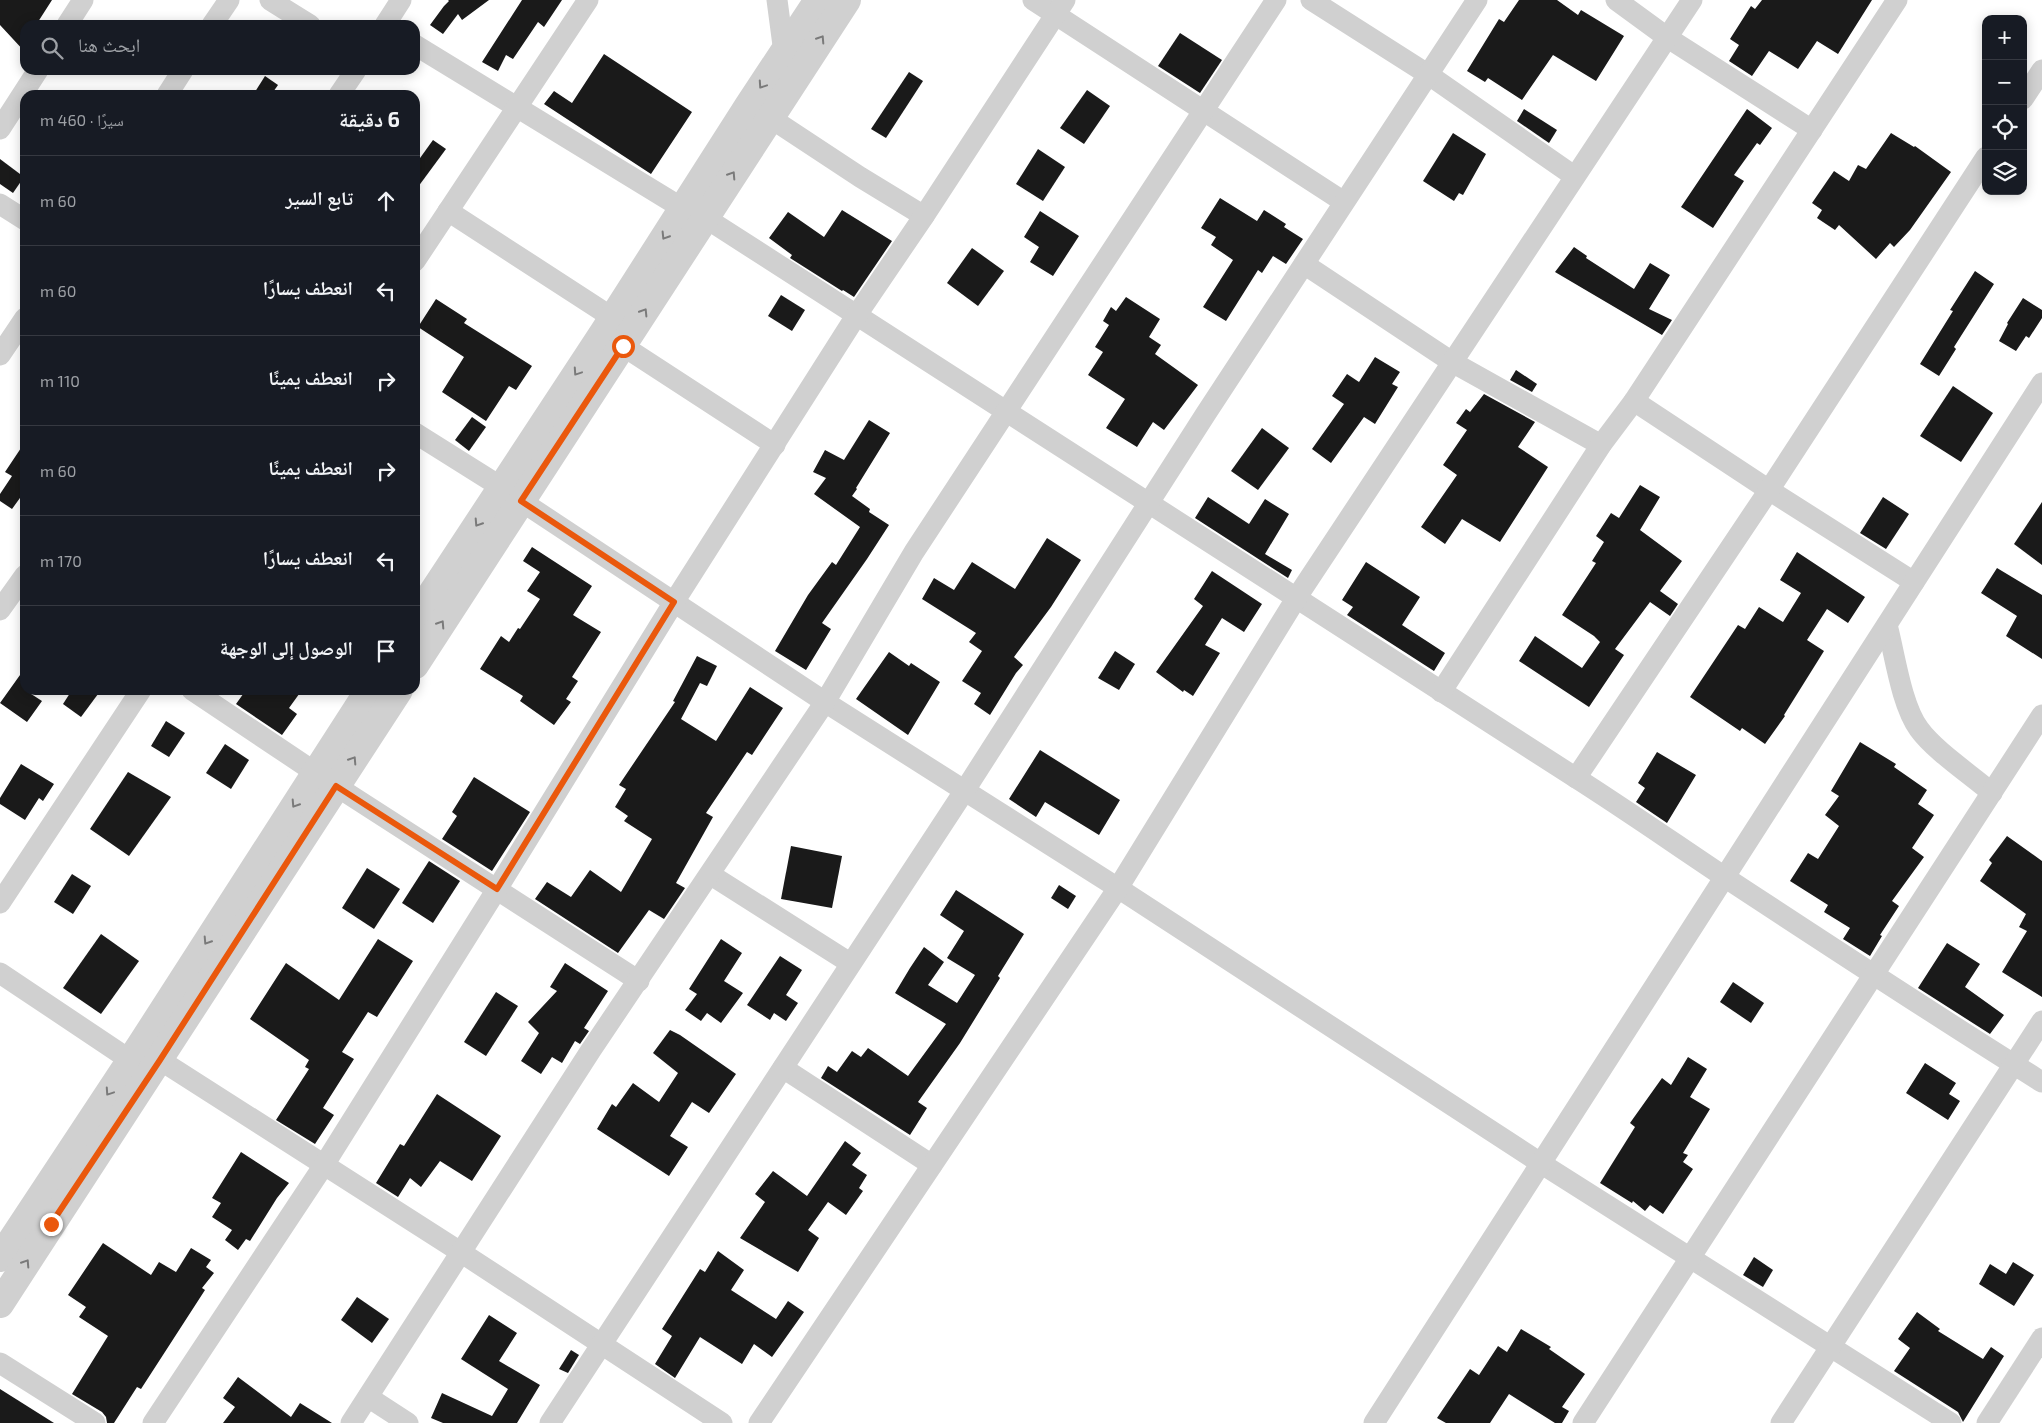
<!DOCTYPE html>
<html lang="ar">
<head>
<meta charset="utf-8">
<style>
	:root { --surface:#171b24; --page:#242831; --text:#f1f3f6; --muted:#9ea1a6; --line:#363941 }
	body { margin:0; font-family:"Exo 2","Noto Naskh Arabic",sans-serif; background:var(--page); color:var(--text); direction:rtl }
	.controls { position:absolute; right:15px; top:15px; display:grid; overflow:hidden; border-radius:10px; box-shadow:0 2px 12px #0003 }
	.controls button { width:45px; height:45px; display:grid; place-items:center; padding:0; border:0; border-bottom:1px solid var(--line); background:var(--surface); color:var(--text); font:25px sans-serif }
	.stop { position:absolute; width:15px; height:15px; margin:-11px; border:4px solid #ea580c; border-radius:50%; background:#fff }
	.stop.end { background:#ea580c; border-color:#fff; box-shadow:0 1px 5px #0008 }
	.list { margin:0; padding:0; list-style:none }
	h2 { display:flex; justify-content:space-between; align-items:center; height:65px; margin:0; padding:0 20px; font-size:21px }
	h2 small { font-size:16px; font-weight:400; color:var(--muted) }
	.list li { display:grid; grid-template-columns:32px 1fr auto; gap:15px; align-items:center; box-sizing:border-box; height:90px; padding:0 20px; border-top:1px solid var(--line) }
	.list b { display:block; font-size:19px; white-space:nowrap }
	.list em { font-size:16px; font-style:normal; color:var(--muted) }
	.icon { flex:none; width:28px; height:28px; fill:none; stroke:currentColor; stroke-width:2; stroke-linecap:round; stroke-linejoin:round }
	.map { position:relative; flex:none; width:2042px; height:1423px; overflow:hidden; direction:ltr }
	.search { position:absolute; background:var(--surface); box-shadow:0 2px 12px #0003; left:20px; top:20px; width:400px; height:55px; display:flex; align-items:center; gap:12px; box-sizing:border-box; padding:0 18px; border-radius:15px; color:var(--muted); font-size:19px }
	.panel { position:absolute; background:var(--surface); box-shadow:0 2px 12px #0003; left:20px; top:90px; width:400px; height:605px; border-radius:15px; direction:rtl }
	.map>svg:first-child { display:block }
	.building { fill:#1a1a1a }
	.lines { fill:none; stroke-linecap:round; stroke-linejoin:round }
	.minor { stroke:#d0d0d0; stroke-width:21 }
	.tertiary { stroke:#d0d0d0; stroke-width:28 }
	.oneway { stroke:#7a7a7a }
	.route { stroke:#ea580c; stroke-width:6 }
</style>
</head>
<body>
<div class="map">
<svg width="2042" height="1423" viewBox="0 0 2042 1423">
	<rect width="100%" height="100%" fill="#fff"/>
	<g class="building">
		<polygon points="0,0 52,0 36,25 25,25 25,52 0,25"/>
		<polygon points="448,0 489,0 462,20 458,14 443,34 430,25 444,6 449,1"/>
		<polygon points="522,0 562,0 544,27 538,22 513,59 506,55 498,71 482,62"/>
		<polygon points="1519,0 1557,0 1578,15 1581,10 1624,36 1596,81 1553,55 1522,100 1488,78 1485,82 1467,71 1499,19 1504,22"/>
		<polygon points="1762,0 1872,0 1838,54 1817,41 1798,69 1769,51 1752,76 1729,61 1739,45 1730,39 1751,6 1755,9"/>
		<polygon points="1180,33 1222,60 1200,93 1158,66"/>
		<polygon points="604,54 692,112 651,174 544,104 554,91 572,103"/>
		<polygon points="909,72 923,81 886,138 871,129"/>
		<polygon points="265,76 278,85 271,95 253,95"/>
		<polygon points="1087,90 1110,106 1084,144 1060,128"/>
		<polygon points="1524,109 1557,130 1549,143 1517,121"/>
		<polygon points="1747,109 1772,128 1760,145 1757,143 1734,175 1744,181 1713,228 1681,207"/>
		<polygon points="1453,133 1486,154 1463,195 1459,193 1454,201 1423,181"/>
		<polygon points="1891,133 1914,147 1915,146 1951,172 1910,230 1894,247 1890,243 1876,259 1839,225 1835,230 1817,218 1822,210 1812,203 1834,171 1849,181 1858,165 1866,169"/>
		<polygon points="433,140 446,149 415,191 415,165"/>
		<polygon points="1038,149 1065,167 1043,201 1016,184"/>
		<polygon points="0,159 24,177 13,193 0,184"/>
		<polygon points="1220,198 1257,221 1264,210 1286,224 1284,227 1303,239 1286,264 1273,256 1262,273 1258,270 1226,321 1203,307 1233,260 1211,245 1216,237 1201,228"/>
		<polygon points="842,210 892,241 854,297 843,290 842,291 790,258 792,255 769,238 788,212 824,237"/>
		<polygon points="1040,211 1079,236 1053,276 1030,262 1039,247 1024,237"/>
		<polygon points="1574,247 1587,256 1586,258 1634,289 1650,263 1670,275 1649,309 1672,320 1662,335 1555,272"/>
		<polygon points="972,248 1004,271 978,306 947,283"/>
		<polygon points="1975,271 1994,284 1954,347 1956,349 1939,376 1920,364 1953,311 1950,310"/>
		<polygon points="781,295 805,310 792,331 768,316"/>
		<polygon points="1126,297 1160,319 1149,337 1161,345 1155,354 1198,385 1164,430 1153,422 1137,447 1106,428 1125,399 1088,375 1103,352 1095,347 1109,325 1103,321 1111,307 1116,311"/>
		<polygon points="2023,298 2042,310 2042,318 2029,338 2026,336 2016,351 1999,341 2008,324 2007,323"/>
		<polygon points="436,299 467,319 464,323 532,366 516,390 509,386 486,421 442,392 464,357 418,327"/>
		<polygon points="1375,357 1400,372 1392,384 1398,387 1375,424 1364,417 1331,463 1312,449 1344,404 1332,396 1347,374 1359,382"/>
		<polygon points="1516,370 1537,384 1532,392 1510,380"/>
		<polygon points="1953,386 1993,413 1961,462 1920,436"/>
		<polygon points="1484,394 1535,422 1518,447 1548,467 1500,542 1462,519 1445,544 1421,527 1457,475 1443,465 1467,430 1456,423 1466,409 1470,412"/>
		<polygon points="472,417 486,427 469,451 455,440"/>
		<polygon points="869,420 890,433 856,488 857,489 852,496 870,509 869,512 889,525 867,559 822,623 831,629 806,670 775,651 808,595 832,562 836,565 860,527 814,494 826,478 813,472 825,450 844,460"/>
		<polygon points="1262,428 1289,448 1258,490 1231,471"/>
		<polygon points="25,442 25,491 12,509 0,501 0,494 12,476 5,472"/>
		<polygon points="1640,485 1660,497 1640,530 1682,561 1660,591 1678,604 1670,616 1650,602 1615,649 1624,655 1589,707 1519,661 1535,636 1582,668 1600,642 1594,636 1562,615 1596,563 1592,561 1604,542 1596,536 1611,513 1619,518"/>
		<polygon points="1208,497 1249,524 1265,499 1289,514 1265,554 1292,570 1288,578 1195,518"/>
		<polygon points="1883,497 1909,514 1886,549 1860,533"/>
		<polygon points="2042,502 2042,565 2014,544"/>
		<polygon points="1047,538 1081,560 1051,607 1014,657 1023,665 1016,673 990,715 974,704 981,693 962,681 982,651 969,642 976,633 922,599 934,578 954,590 972,562 1015,589"/>
		<polygon points="532,547 592,586 573,615 601,632 572,677 578,681 566,699 571,702 554,725 520,701 523,696 480,669 501,636 509,642 518,628 520,629 540,599 527,591 540,572 523,561"/>
		<polygon points="1797,552 1865,597 1848,623 1827,609 1807,640 1824,651 1784,715 1785,716 1765,744 1742,728 1740,731 1690,697 1738,625 1745,629 1759,607 1783,622 1801,593 1780,580"/>
		<polygon points="1366,562 1420,597 1402,625 1445,653 1434,671 1347,615 1353,607 1342,600"/>
		<polygon points="1997,568 2042,595 2042,659 2006,636 2017,616 1981,593"/>
		<polygon points="1212,571 1262,604 1244,632 1222,618 1205,645 1220,653 1193,696 1184,690 1183,692 1156,672 1203,606 1194,599"/>
		<polygon points="1115,651 1135,664 1119,690 1098,678"/>
		<polygon points="889,652 909,666 911,663 940,682 908,735 856,699"/>
		<polygon points="697,656 717,666 707,686 700,683 681,719 716,741 750,687 783,708 752,755 747,752 706,813 713,817 676,883 685,888 664,919 649,910 618,953 535,899 547,882 571,897 590,870 621,892 652,839 624,821 628,816 615,807 626,789 619,785 675,702 673,701"/>
		<polygon points="25,668 25,690 42,701 27,722 0,703"/>
		<polygon points="72,690 101,690 81,717 63,704"/>
		<polygon points="246,690 302,690 289,708 297,714 282,735 236,704"/>
		<polygon points="166,721 185,733 169,757 151,746"/>
		<polygon points="1860,742 1896,764 1894,767 1927,790 1918,804 1934,815 1912,848 1924,857 1892,901 1899,906 1880,935 1882,936 1870,956 1843,939 1850,928 1824,912 1828,905 1790,881 1808,853 1818,859 1839,826 1825,815 1839,796 1831,791"/>
		<polygon points="225,744 249,760 231,789 206,773"/>
		<polygon points="1040,750 1120,800 1099,835 1045,802 1036,817 1009,799"/>
		<polygon points="1657,752 1696,775 1667,823 1636,802 1645,788 1638,783"/>
		<polygon points="21,764 54,784 43,801 39,798 25,820 0,804 0,798"/>
		<polygon points="128,772 171,797 129,856 90,829"/>
		<polygon points="474,777 530,812 492,871 442,839 457,816 452,812"/>
		<polygon points="2007,836 2042,861 2042,997 2002,972 2027,931 2019,927 2026,914 1980,881 1992,863 1989,860"/>
		<polygon points="791,846 842,856 832,908 781,899"/>
		<polygon points="429,861 460,881 433,923 402,903"/>
		<polygon points="367,868 400,889 374,929 342,908"/>
		<polygon points="72,874 91,886 73,914 54,902"/>
		<polygon points="1059,885 1076,896 1068,909 1051,898"/>
		<polygon points="956,890 1024,934 998,976 1000,978 960,1043 918,1102 927,1108 910,1135 821,1078 828,1066 837,1072 852,1051 861,1057 868,1048 908,1076 946,1024 895,993 910,968 924,947 944,962 928,985 957,1003 975,975 947,958 964,931 940,915"/>
		<polygon points="101,934 139,961 101,1014 63,988"/>
		<polygon points="378,939 413,961 377,1017 368,1012 342,1052 354,1059 323,1108 334,1115 315,1144 276,1120 309,1069 305,1067 309,1060 250,1019 286,963 339,1000"/>
		<polygon points="721,939 742,953 724,981 743,993 721,1023 707,1013 701,1021 685,1010 697,994 689,989"/>
		<polygon points="1947,943 1980,964 1965,987 2004,1015 1990,1034 1918,988"/>
		<polygon points="780,956 802,970 786,995 798,1003 786,1021 774,1013 770,1020 747,1005"/>
		<polygon points="565,963 608,991 584,1028 589,1031 580,1044 575,1041 562,1063 552,1057 541,1074 521,1061 539,1033 528,1022 557,991 550,987"/>
		<polygon points="1733,982 1764,1003 1751,1023 1720,1002"/>
		<polygon points="496,992 518,1006 486,1056 464,1042"/>
		<polygon points="670,1030 680,1035 736,1074 709,1113 692,1102 670,1136 688,1147 669,1176 597,1129 612,1104 616,1107 633,1083 659,1102 678,1073 653,1053"/>
		<polygon points="1688,1057 1707,1069 1690,1097 1710,1109 1683,1153 1688,1155 1683,1162 1693,1169 1663,1214 1650,1205 1645,1211 1633,1201 1632,1203 1600,1183 1635,1127 1630,1123 1662,1078 1671,1085"/>
		<polygon points="1925,1063 1956,1083 1949,1094 1960,1101 1948,1120 1906,1093"/>
		<polygon points="437,1094 501,1136 472,1181 440,1161 421,1187 410,1178 398,1197 376,1183 400,1144 404,1146"/>
		<polygon points="845,1141 861,1153 852,1165 867,1175 859,1188 863,1191 846,1215 828,1202 808,1230 819,1238 798,1272 740,1238 765,1202 755,1194 773,1171 807,1196"/>
		<polygon points="241,1152 289,1183 277,1198 250,1241 246,1239 238,1250 225,1240 232,1230 212,1217 221,1203 212,1198"/>
		<polygon points="103,1243 151,1275 159,1262 176,1272 191,1248 211,1260 206,1267 214,1273 202,1288 205,1290 141,1389 137,1387 114,1423 107,1423 106,1417 102,1412 72,1394 108,1336 79,1317 86,1307 68,1295"/>
		<polygon points="718,1251 744,1270 731,1290 776,1319 788,1301 804,1312 772,1357 754,1344 742,1364 700,1337 675,1378 655,1364 672,1336 662,1329 700,1269 705,1272"/>
		<polygon points="1754,1257 1773,1270 1763,1287 1743,1275"/>
		<polygon points="2013,1262 2034,1275 2014,1306 1979,1284 1990,1264 2006,1274"/>
		<polygon points="357,1297 389,1319 372,1343 341,1320"/>
		<polygon points="1917,1312 1940,1329 1938,1331 1983,1359 1991,1347 2004,1356 1963,1422 1958,1412 1894,1371 1910,1348 1898,1339"/>
		<polygon points="489,1315 517,1333 499,1361 540,1385 517,1423 443,1423 431,1418 442,1393 492,1416 508,1389 461,1359"/>
		<polygon points="1521,1329 1551,1347 1549,1349 1585,1374 1562,1407 1569,1411 1562,1423 1555,1423 1509,1394 1490,1423 1446,1423 1437,1418 1470,1369 1479,1375 1498,1346 1507,1352"/>
		<polygon points="571,1350 579,1355 568,1373 559,1369"/>
		<polygon points="238,1377 291,1417 300,1403 332,1423 223,1423 235,1407 223,1398"/>
		<polygon points="0,1389 54,1423 0,1423"/>
	</g>
	<g class="lines">
		<g class="minor">
			<polyline points="270,0 310,25"/>
			<polyline points="777,0 784,53"/>
			<polyline points="1033,0 1344,202"/>
			<polyline points="1311,0 1429,75 1574,176"/>
			<polyline points="1616,0 1668,38 1812,130"/>
			<polyline points="67,25 83,0"/>
			<polyline points="212,25 229,0"/>
			<polyline points="385,25 401,0"/>
			<polyline points="415,45 682,208"/>
			<polyline points="167,95 183,70"/>
			<polyline points="339,95 356,70"/>
			<polyline points="2023,99 2042,70"/>
			<polyline points="769,117 860,177 924,216"/>
			<polyline points="0,129 38,70"/>
			<polyline points="0,204 25,220"/>
			<polyline points="448,211 613,318"/>
			<path d="M 704,217 C 993,405 1284,589 1573,776 C 1625,809 1675,844 1726,878 C 1831,947 1936,1016 2042,1082"/>
			<polyline points="415,261 588,0"/>
			<polyline points="1304,264 1452,362 1601,445"/>
			<polyline points="623,346 775,445"/>
			<polyline points="0,355 25,318"/>
			<polyline points="1634,401 1769,490 1914,582"/>
			<polyline points="415,433 501,487"/>
			<polyline points="521,501 825,702 1118,888 1542,1164 1951,1423"/>
			<polyline points="0,610 25,575"/>
			<path d="M 1887,625 C 1895,655 1901,704 1919,729 C 1935,751 1970,774 1992,793"/>
			<polyline points="192,690 316,773"/>
			<polyline points="1441,692 1601,445 1634,401 1897,0"/>
			<polyline points="1576,778 1769,490 1986,157"/>
			<polyline points="336,786 639,981"/>
			<polyline points="711,875 850,963"/>
			<polyline points="0,903 141,690"/>
			<polyline points="0,973 130,1060"/>
			<polyline points="160,1060 462,1253 722,1423"/>
			<polyline points="783,1068 932,1165"/>
			<polyline points="0,1363 95,1423"/>
			<polyline points="368,1397 408,1423"/>
			<polyline points="153,1423 324,1165 497,889 674,602 856,316 924,216 1065,0"/>
			<polyline points="351,1423 591,1050 825,702 914,552 1276,0"/>
			<polyline points="550,1423 965,790 1205,415 1477,0"/>
			<polyline points="759,1423 1118,888 1297,597 1692,0"/>
			<polyline points="1374,1423 2042,383"/>
			<polyline points="1583,1423 2042,715"/>
			<polyline points="1781,1423 2042,1021"/>
			<polyline points="1987,1423 2042,1338"/>
		</g>
		<g class="tertiary">
			<polyline points="415,619 603,333 748,106 818,0"/>
			<polyline points="415,665 847,0"/>
			<polyline points="0,1258 140,1046 369,690"/>
			<polyline points="0,1304 399,690"/>
		</g>
	</g>
	<defs><path id="oneway-chevron" d="M-2-3.5L2.5 0L-2 3.5" fill="none" stroke-width="1.6" stroke-linecap="round" stroke-linejoin="round" transform="scale(1.25)"/></defs>
	<g class="oneway">
		<use href="#oneway-chevron" transform="translate(821 39) rotate(-57)"/>
		<use href="#oneway-chevron" transform="translate(762 85) rotate(124)"/>
		<use href="#oneway-chevron" transform="translate(732 175) rotate(-57)"/>
		<use href="#oneway-chevron" transform="translate(665 236) rotate(122)"/>
		<use href="#oneway-chevron" transform="translate(644 312) rotate(-58)"/>
		<use href="#oneway-chevron" transform="translate(577 372) rotate(124)"/>
		<use href="#oneway-chevron" transform="translate(478 523) rotate(123)"/>
		<use href="#oneway-chevron" transform="translate(441 624) rotate(-57)"/>
		<use href="#oneway-chevron" transform="translate(353 760) rotate(-57)"/>
		<use href="#oneway-chevron" transform="translate(295 804) rotate(123)"/>
		<use href="#oneway-chevron" transform="translate(207 941) rotate(123)"/>
		<use href="#oneway-chevron" transform="translate(109 1092) rotate(124)"/>
		<use href="#oneway-chevron" transform="translate(26 1263) rotate(-57)"/>
	</g>
	<g class="lines">
		<polyline class="route" points="51,1224 160,1060 336,786 497,889 674,602 521,501 623,346"/>
	</g>
</svg>
<div class="controls">
<button>+</button>
<button>−</button>
<button><svg class="icon" aria-label="locate" viewBox="0 0 24 24"><circle cx="12" cy="12" r="6"/><path d="M12 2v4M12 18v4M2 12h4M18 12h4"/></svg></button>
<button><svg class="icon" aria-label="layers" viewBox="0 0 24 24"><path d="M12 4l9 5-9 5-9-5zM3 14l9 5 9-5"/></svg></button>
</div>
<div class="stop" style="left:623px;top:346px"></div>
<div class="stop end" style="left:51px;top:1224px"></div>
<div class="search"><svg class="icon" aria-label="search" viewBox="0 0 24 24"><circle cx="10" cy="10" r="6"/><path d="M15 15l6 6"/></svg>ابحث هنا</div>
<section class="panel">
<h2>6 دقيقة<small>سيرًا · 460 m</small></h2>
<ul class="list">
<li><svg class="icon" aria-label="ahead" viewBox="0 0 24 24"><path d="M12 20V5M6 11l6-6 6 6"/></svg><div><b>تابع السير</b></div><em>60 m</em></li>
<li><svg class="icon" aria-label="left" viewBox="0 0 24 24"><path d="M17 20v-9H6M10 6l-5 5 5 5"/></svg><div><b>انعطف يسارًا</b></div><em>60 m</em></li>
<li><svg class="icon" aria-label="right" viewBox="0 0 24 24"><path d="M7 20v-9h11M14 6l5 5-5 5"/></svg><div><b>انعطف يمينًا</b></div><em>110 m</em></li>
<li><svg class="icon" aria-label="right" viewBox="0 0 24 24"><path d="M7 20v-9h11M14 6l5 5-5 5"/></svg><div><b>انعطف يمينًا</b></div><em>60 m</em></li>
<li><svg class="icon" aria-label="left" viewBox="0 0 24 24"><path d="M17 20v-9H6M10 6l-5 5 5 5"/></svg><div><b>انعطف يسارًا</b></div><em>170 m</em></li>
<li><svg class="icon" aria-label="arrive" viewBox="0 0 24 24"><path d="M6 21V4h12l-3 4 3 4H6"/></svg><div><b>الوصول إلى الوجهة</b></div></li>
</ul>
</section>
</div>
</body>
</html>
